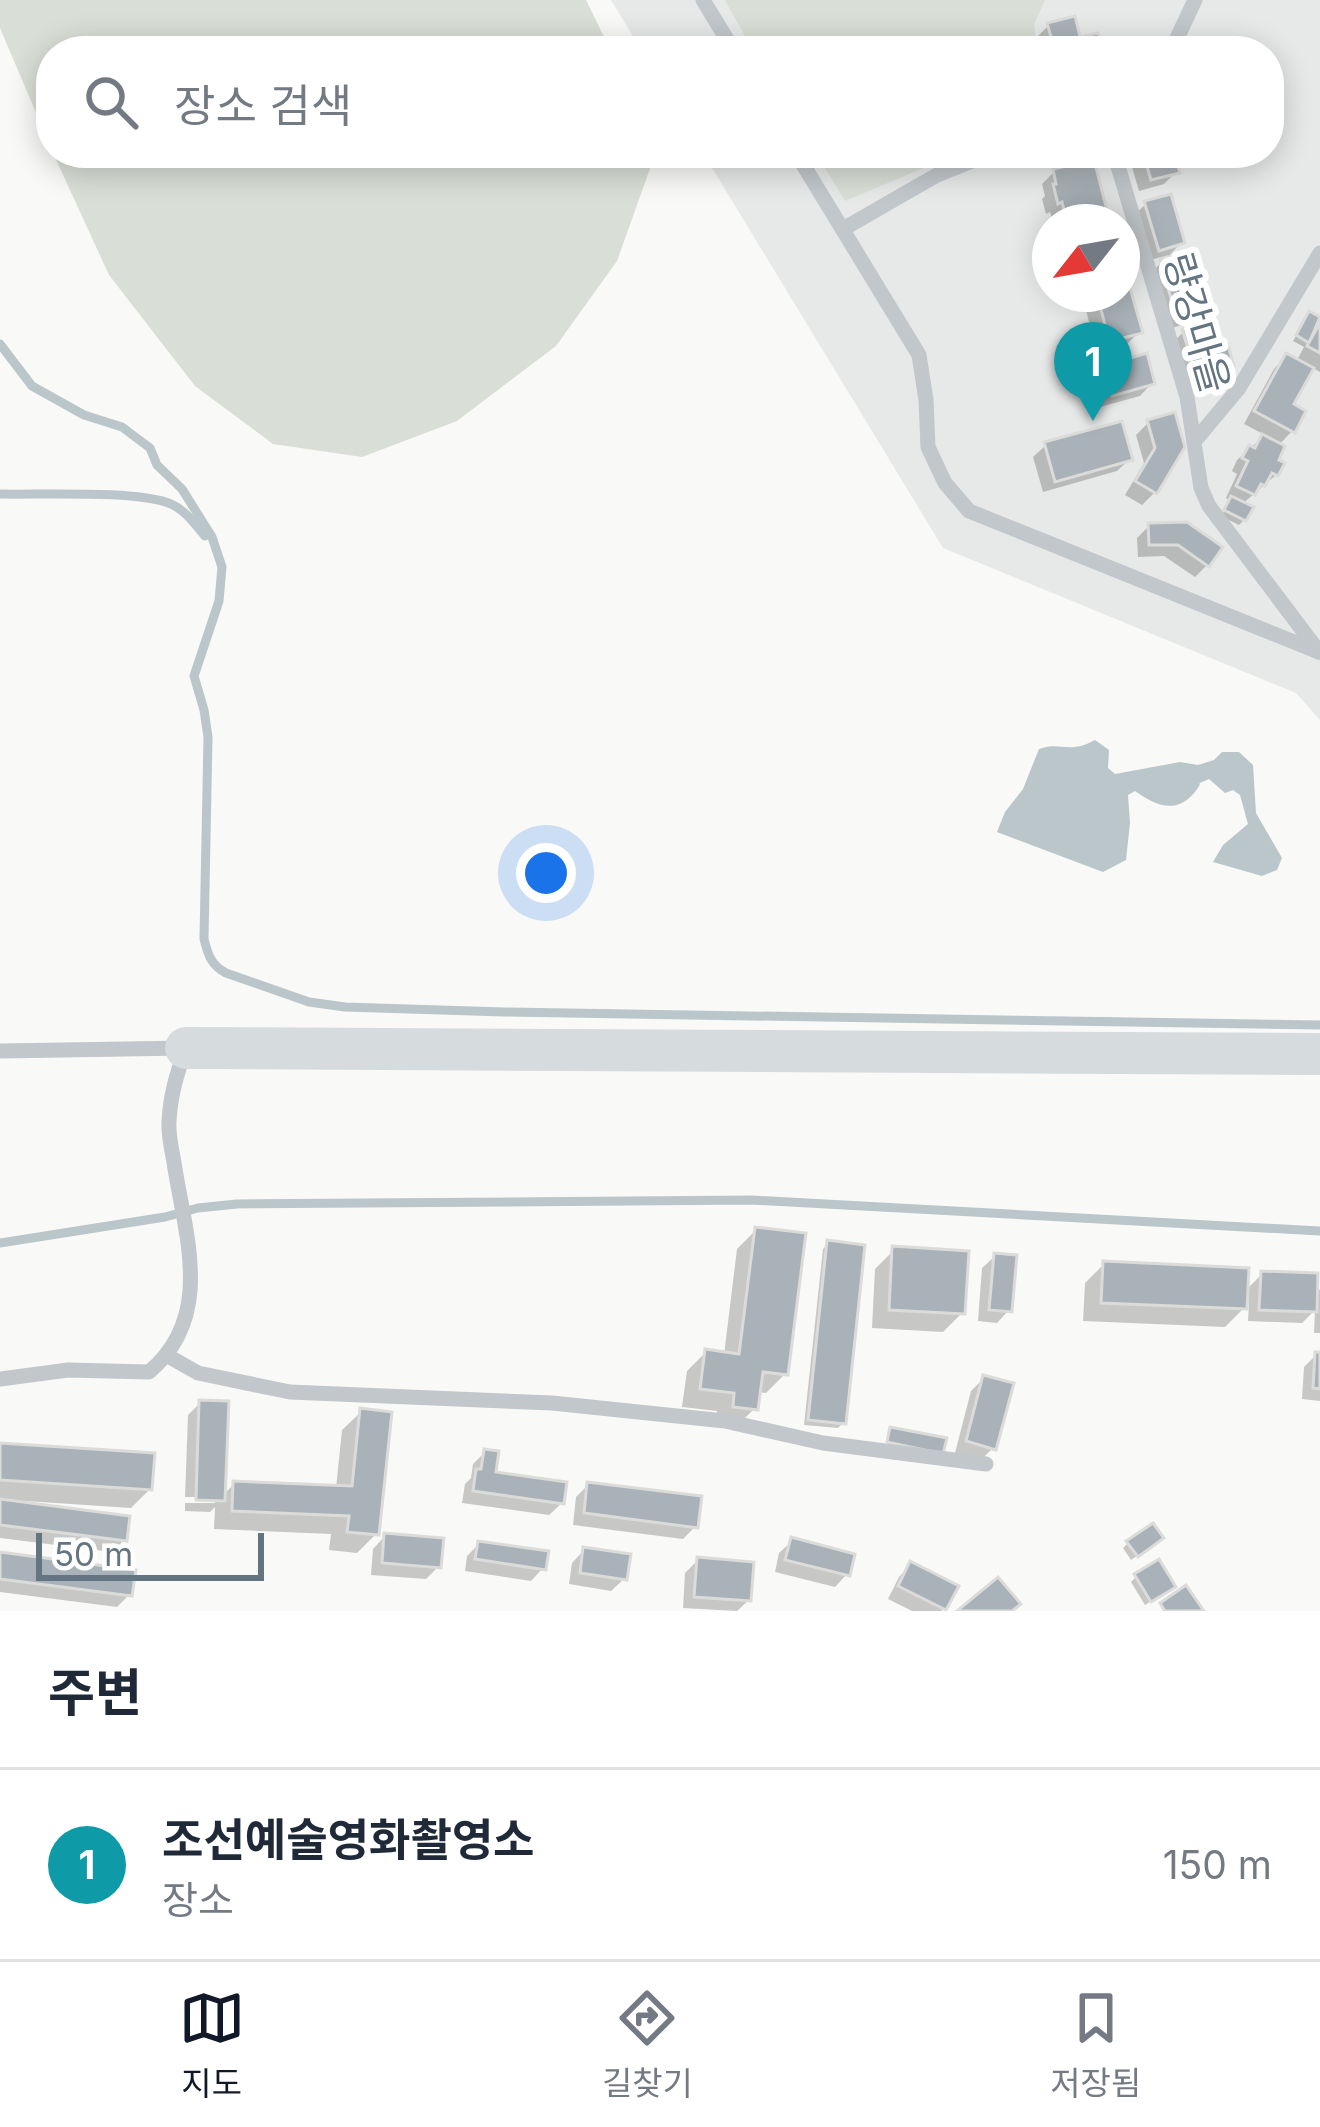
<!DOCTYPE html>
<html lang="ko">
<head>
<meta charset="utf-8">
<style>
	:root { --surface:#fff; --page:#f2f2f3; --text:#1f2937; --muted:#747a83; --line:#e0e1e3; --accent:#111827 }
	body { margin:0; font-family:Inter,"Noto Sans KR",sans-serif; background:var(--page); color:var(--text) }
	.compass { position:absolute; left:1032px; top:204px; width:108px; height:108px; border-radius:50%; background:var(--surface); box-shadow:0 6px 30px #0003; rotate:239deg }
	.scale { position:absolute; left:36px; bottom:30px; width:228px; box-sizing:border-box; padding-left:12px; border:6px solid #647582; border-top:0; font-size:33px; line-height:42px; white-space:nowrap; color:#647582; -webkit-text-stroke:9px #fff; paint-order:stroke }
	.you { position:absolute; left:546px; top:873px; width:42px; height:42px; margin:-30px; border:9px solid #fff; border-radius:50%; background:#1a73e8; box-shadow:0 0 0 18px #1a73e833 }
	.badge { display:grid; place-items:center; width:78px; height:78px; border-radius:50%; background:var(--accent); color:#fff; font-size:39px; font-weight:700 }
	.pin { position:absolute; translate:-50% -99px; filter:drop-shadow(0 3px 6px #0008) }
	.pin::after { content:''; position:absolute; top:63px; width:42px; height:36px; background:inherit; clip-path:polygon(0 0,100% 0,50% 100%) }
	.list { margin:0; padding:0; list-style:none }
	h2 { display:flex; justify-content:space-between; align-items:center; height:156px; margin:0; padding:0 48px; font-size:51px }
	h2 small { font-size:39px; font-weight:400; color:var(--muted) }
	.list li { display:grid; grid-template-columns:78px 1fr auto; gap:36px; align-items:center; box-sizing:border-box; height:192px; padding:0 48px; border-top:3px solid var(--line) }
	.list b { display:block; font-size:45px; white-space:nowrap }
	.list p { margin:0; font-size:39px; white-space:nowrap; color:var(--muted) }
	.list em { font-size:39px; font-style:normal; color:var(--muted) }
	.icon { flex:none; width:66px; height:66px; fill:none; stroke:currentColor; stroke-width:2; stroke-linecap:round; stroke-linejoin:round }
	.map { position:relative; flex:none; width:1320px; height:1611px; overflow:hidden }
	.search { position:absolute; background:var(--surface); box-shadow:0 6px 30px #0003; left:36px; right:36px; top:36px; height:132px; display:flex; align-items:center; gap:30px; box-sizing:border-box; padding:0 42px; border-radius:48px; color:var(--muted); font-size:45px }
	.sheet { height:348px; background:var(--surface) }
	nav { display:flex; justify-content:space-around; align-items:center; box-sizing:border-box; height:168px; border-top:3px solid var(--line); background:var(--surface); font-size:33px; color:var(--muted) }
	nav a { display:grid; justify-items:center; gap:6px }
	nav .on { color:var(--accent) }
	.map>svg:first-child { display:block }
	.built { fill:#e7e8e8; fill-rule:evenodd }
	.green { fill:#d9ded6 }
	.water { fill:#bac6ca }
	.shadow { fill:#0003 }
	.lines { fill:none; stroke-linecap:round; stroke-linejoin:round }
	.stream { stroke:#bac6ca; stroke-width:9 }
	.building { fill:#a9b2b8; stroke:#dbdbd9; stroke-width:3 }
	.service { stroke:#c2c7cb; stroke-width:15 }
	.secondary { stroke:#d6dbde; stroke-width:42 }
	.labels { text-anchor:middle; stroke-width:12; stroke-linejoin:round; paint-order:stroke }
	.street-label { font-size:39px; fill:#647582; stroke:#fff }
</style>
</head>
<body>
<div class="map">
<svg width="1320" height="1611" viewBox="0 0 1320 1611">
	<rect width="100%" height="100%" fill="#f9f9f7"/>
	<path class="built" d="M 611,0 L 1320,0 L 1320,720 L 1296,693 L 943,548 L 703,153 L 1269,153 L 1269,51 L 642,51 ZM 1050,222 L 1122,222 L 1122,294 L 1050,294 Z"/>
	<g class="green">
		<polygon points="0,0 586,0 611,51 51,51 51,148 0,28"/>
		<polygon points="725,0 1045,0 1034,24 1037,51 753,51"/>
		<polygon points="53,153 650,153 653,160 617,261 556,346 457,421 362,457 273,444 195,386 109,275"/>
		<polygon points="816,153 959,153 845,201"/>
	</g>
	<path class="water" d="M 1095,740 L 1109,750 L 1108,768 L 1115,774 L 1180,762 L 1198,765 L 1214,760 L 1222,752 L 1239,752 L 1253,765 L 1256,813 L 1282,858 L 1277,870 L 1262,876 L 1213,862 L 1223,845 L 1248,824 L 1240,795 L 1233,790 L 1225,793 L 1209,779 C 1191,787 1207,778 1194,793 C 1175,815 1155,805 1135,791 L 1128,795 L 1130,823 L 1126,860 L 1103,872 L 997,832 L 1005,812 L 1023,789 L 1039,749 C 1062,741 1067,755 1095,740 Z"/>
	<g class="shadow">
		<polygon points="1048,26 1078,41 1101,51 1040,51 1036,38"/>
		<polygon points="1128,153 1171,153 1176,172 1164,184 1139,191"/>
		<polygon points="1067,165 1107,222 1053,222 1050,212 1046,214 1042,199 1045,196 1042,184 1054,172 1061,170"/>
		<polygon points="1146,204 1182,242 1163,262 1202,310 1189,323 1165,330 1149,275 1169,255 1146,261 1133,216"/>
		<polygon points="1122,271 1139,332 1127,344 1087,354 1084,342 1092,334 1082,294 1122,294"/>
		<polygon points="1309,315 1320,321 1320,372 1311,367 1290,405 1292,431 1278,446 1276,475 1241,505 1244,520 1239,525 1221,516 1231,501 1226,498 1237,474 1232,471 1237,460 1265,435 1244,424 1274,369 1286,356 1296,362 1304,347 1293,341"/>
		<polygon points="1184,331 1213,352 1230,365 1218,377 1191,385 1172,344"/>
		<polygon points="1105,368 1152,383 1140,396 1100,407 1092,381"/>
		<polygon points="1148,423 1182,447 1154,493 1142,505 1125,495 1144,463 1136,435"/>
		<polygon points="1046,445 1130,459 1117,471 1043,492 1033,457"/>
		<polygon points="1186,525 1207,565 1195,577 1164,556 1138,557 1137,538 1149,526"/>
		<polygon points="756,1230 785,1374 766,1393 757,1392 755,1408 736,1427 716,1425 717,1411 682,1407 687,1371 706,1352 724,1355 737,1249"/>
		<polygon points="828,1244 843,1423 838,1428 804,1425 823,1249"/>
		<polygon points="894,1250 962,1313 943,1332 872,1328 875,1269"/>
		<polygon points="995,1256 1009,1310 997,1323 978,1321 982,1268"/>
		<polygon points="1104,1264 1245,1291 1262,1274 1315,1295 1320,1289 1320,1333 1314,1333 1315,1310 1302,1323 1248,1321 1249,1303 1225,1327 1083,1321 1085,1283"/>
		<polygon points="1316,1355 1320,1355 1320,1401 1302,1399 1304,1367"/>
		<polygon points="984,1378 993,1448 981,1460 955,1453 971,1391"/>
		<polygon points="200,1403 223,1495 234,1484 336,1488 342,1430 361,1412 376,1534 357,1553 329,1550 331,1534 214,1529 215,1507 210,1512 185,1511 185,1503 215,1503 215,1497 185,1497 188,1415"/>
		<polygon points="0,1446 150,1489 131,1508 25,1501 25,1506 124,1540 112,1552 0,1538"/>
		<polygon points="485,1452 493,1474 562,1503 549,1515 462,1503 465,1484 471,1478 473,1464"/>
		<polygon points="588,1485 696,1526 683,1539 573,1525 576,1497"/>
		<polygon points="385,1536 438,1567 426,1579 371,1575 373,1549"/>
		<polygon points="792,1541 847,1574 835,1587 775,1572 779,1553"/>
		<polygon points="1128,1543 1155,1543 1131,1560 1123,1548"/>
		<polygon points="479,1544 543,1568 531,1581 465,1571 467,1556"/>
		<polygon points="584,1550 624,1579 611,1591 569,1584 572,1563"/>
		<polygon points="0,1555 130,1594 117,1607 0,1592"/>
		<polygon points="698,1560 749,1600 737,1611 683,1608 685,1573"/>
		<polygon points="911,1564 944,1609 941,1611 912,1611 888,1599 899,1577"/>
		<polygon points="1136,1577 1167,1591 1145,1605 1131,1582"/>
	</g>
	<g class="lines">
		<g class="stream">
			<path d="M 0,344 L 32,386 L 84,415 L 122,427 L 150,448 L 157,465 L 182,489 L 212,537 L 222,567 L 219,601 L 194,676 L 204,710 L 208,737 L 204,939 C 208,955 211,965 226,973 L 309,1002 L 345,1007 L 504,1012 L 1320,1025"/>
			<path d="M 0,494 C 40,495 138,490 171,504 C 185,510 195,524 205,536"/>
			<polyline points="0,1243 165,1217 198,1208 237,1204 751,1200 1320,1231"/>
		</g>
	</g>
	<g class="building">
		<polygon points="1075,16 1080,37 1098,33 1104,50 1120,46 1121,51 1055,51 1047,23"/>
		<polygon points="1143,153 1174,153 1180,173 1151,180"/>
		<polygon points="1093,156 1110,222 1067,222 1062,202 1058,204 1053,184 1056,184 1053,169 1067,166 1065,162"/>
		<polygon points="1171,194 1185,243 1159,251 1144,201"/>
		<polygon points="1188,252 1205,311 1177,319 1160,260"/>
		<polygon points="1124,267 1143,333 1099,344 1094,327 1105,325 1097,294 1122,294"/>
		<polygon points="1309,311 1320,317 1309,343 1296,335"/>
		<polygon points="1208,321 1216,349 1228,345 1234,366 1205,374 1194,368 1182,329"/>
		<polygon points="1320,323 1320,353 1307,346"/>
		<polygon points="1147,353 1155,384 1112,396 1103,366"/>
		<polygon points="1286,353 1314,368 1294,404 1306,411 1295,433 1254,411"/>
		<polygon points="1175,412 1185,447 1157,494 1135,481 1155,448 1147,420"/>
		<polygon points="1122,421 1133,460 1055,482 1044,442"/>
		<polygon points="1262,434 1285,446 1279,460 1285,463 1278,476 1272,473 1265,486 1261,484 1255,495 1236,486 1248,461 1242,458 1249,445 1255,448"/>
		<polygon points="1231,496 1254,507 1246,521 1224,510"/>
		<polygon points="1187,522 1223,547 1209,567 1178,545 1149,545 1148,523"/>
		<polygon points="755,1227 806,1233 788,1375 763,1372 758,1410 733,1407 734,1393 700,1389 705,1349 739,1354"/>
		<polygon points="827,1240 865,1245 846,1424 808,1420"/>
		<polygon points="892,1246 969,1251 965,1314 889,1310"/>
		<polygon points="994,1253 1017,1255 1012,1312 989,1310"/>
		<polygon points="1103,1261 1249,1268 1247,1309 1101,1303"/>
		<polygon points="1261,1271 1318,1273 1317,1312 1259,1310"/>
		<polygon points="1315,1352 1320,1352 1320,1389 1313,1388"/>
		<polygon points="983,1375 1014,1383 996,1450 966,1441"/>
		<polygon points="199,1400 229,1401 225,1501 196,1500"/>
		<polygon points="360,1408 392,1412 379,1535 347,1532 349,1516 232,1511 233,1481 352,1486"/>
		<polygon points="890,1427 947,1438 943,1454 887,1442"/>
		<polygon points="0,1443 155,1453 152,1490 0,1480"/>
		<polygon points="484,1449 499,1451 496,1472 567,1482 564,1504 473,1491 476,1469 481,1469"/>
		<polygon points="587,1482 702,1496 698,1528 584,1513"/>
		<polygon points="0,1499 130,1516 127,1541 0,1525"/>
		<polygon points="1153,1523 1164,1538 1138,1557 1126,1541"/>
		<polygon points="384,1533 444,1538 441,1568 382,1563"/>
		<polygon points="791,1537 855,1554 850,1576 785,1560"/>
		<polygon points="478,1541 549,1551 546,1570 475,1559"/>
		<polygon points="583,1547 631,1554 627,1580 580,1573"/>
		<polygon points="0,1552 136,1570 132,1596 0,1579"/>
		<polygon points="697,1557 754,1562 751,1601 694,1597"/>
		<polygon points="1159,1559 1176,1587 1151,1602 1134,1574"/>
		<polygon points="910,1561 959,1586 946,1610 898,1586"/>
		<polygon points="998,1577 1021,1604 1012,1611 957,1611"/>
		<polygon points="1186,1585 1204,1611 1165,1611 1160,1603"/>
	</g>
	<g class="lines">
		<g class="service">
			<polyline points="703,0 734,51"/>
			<polyline points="1171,51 1195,0"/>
			<polyline points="796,153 919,355 926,400 928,447 945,483 969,511 1319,652"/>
			<polyline points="1114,153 1187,397 1201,488 1209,506 1319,652"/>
			<polyline points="843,229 937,175 992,153"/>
			<polyline points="1194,442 1239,388 1320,253"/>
			<path d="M 0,1051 L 186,1048 C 177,1073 170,1096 169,1122 C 168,1137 173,1154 175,1169 C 187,1241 213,1318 149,1372 L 68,1370 L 0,1379"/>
			<polyline points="168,1356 198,1373 290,1392 552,1403 725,1421 823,1443 986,1464"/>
		</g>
		<polyline class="secondary" points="186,1048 1320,1054"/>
	</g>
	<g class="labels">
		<g class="street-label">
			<text transform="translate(1197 323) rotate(74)" y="14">량강마을</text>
		</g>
	</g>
</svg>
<svg class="compass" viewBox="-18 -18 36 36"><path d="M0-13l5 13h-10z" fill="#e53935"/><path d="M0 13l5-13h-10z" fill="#747a83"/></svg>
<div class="scale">50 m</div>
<div class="you"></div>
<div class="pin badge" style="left:1093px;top:421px;background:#0f9aa8">1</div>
<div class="search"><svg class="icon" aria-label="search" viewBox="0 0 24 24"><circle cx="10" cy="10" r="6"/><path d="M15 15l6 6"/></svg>장소 검색</div>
</div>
<section class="sheet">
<h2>주변<small></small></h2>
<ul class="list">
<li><span class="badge" style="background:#0f9aa8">1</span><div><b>조선예술영화촬영소</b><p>장소</p></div><em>150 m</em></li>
</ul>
</section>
<nav>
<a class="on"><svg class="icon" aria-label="map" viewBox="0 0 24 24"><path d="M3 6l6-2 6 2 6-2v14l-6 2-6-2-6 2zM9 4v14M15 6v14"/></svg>지도</a>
<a><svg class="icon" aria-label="directions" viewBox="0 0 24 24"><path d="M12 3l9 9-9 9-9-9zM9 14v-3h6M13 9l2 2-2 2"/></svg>길찾기</a>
<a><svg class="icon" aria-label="saved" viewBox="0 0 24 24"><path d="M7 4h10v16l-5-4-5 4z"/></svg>저장됨</a>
</nav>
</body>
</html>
